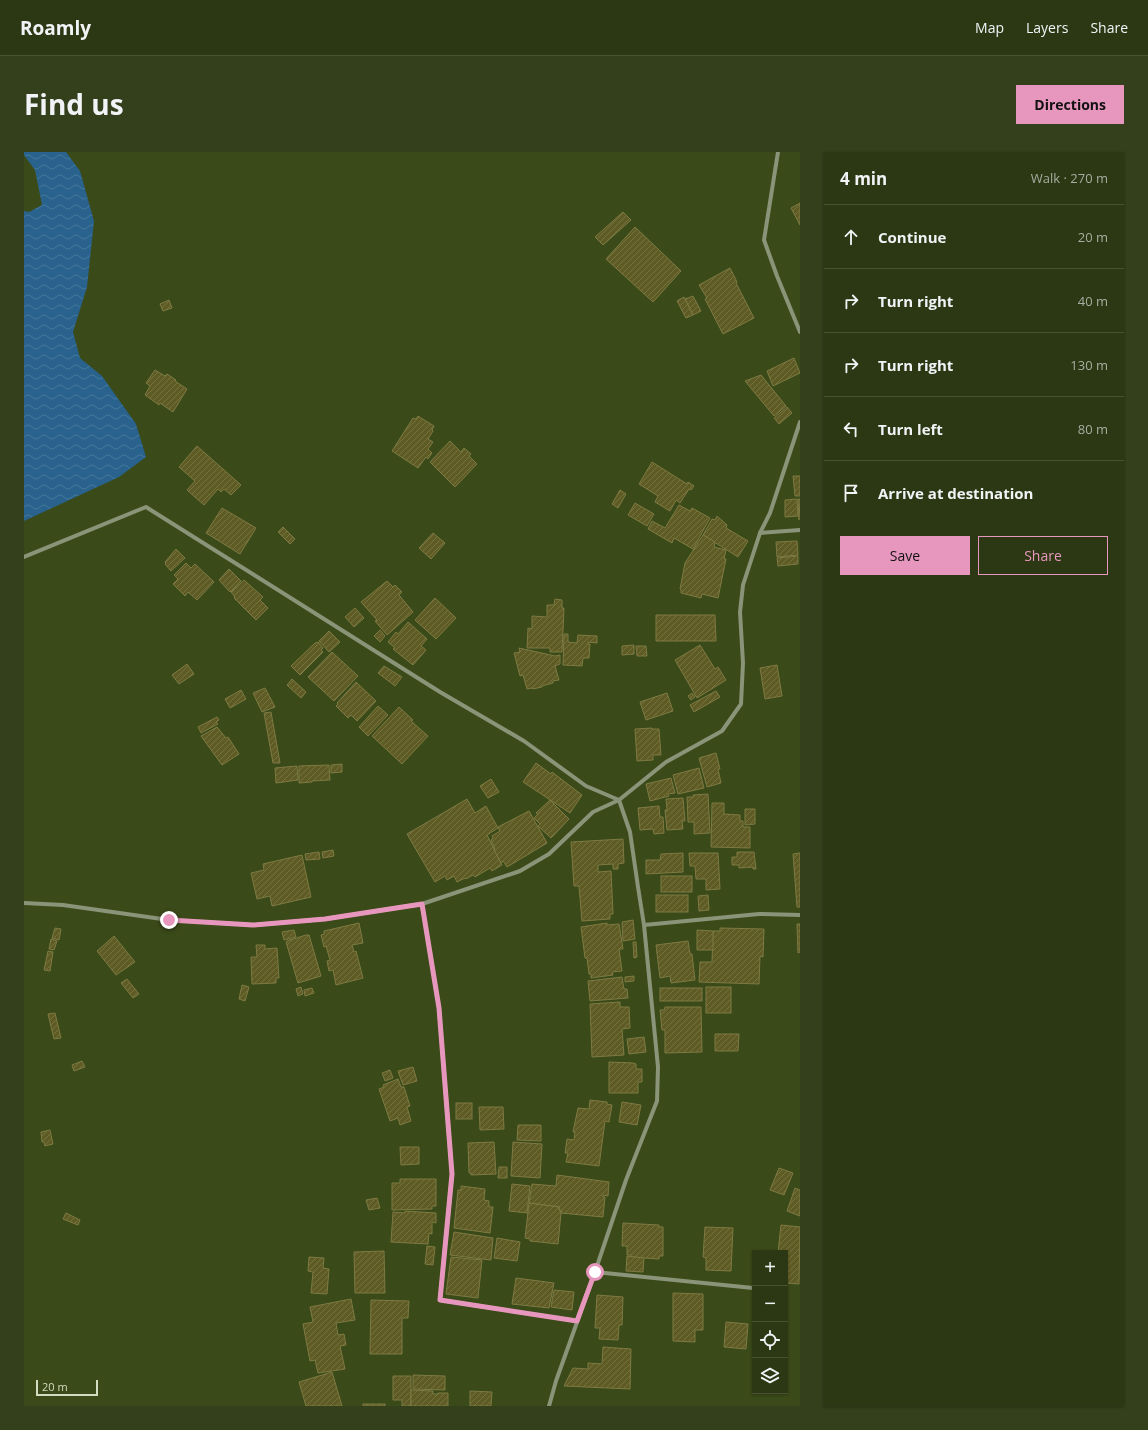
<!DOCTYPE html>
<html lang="en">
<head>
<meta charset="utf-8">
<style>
	:root { --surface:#2c3813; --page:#343f1c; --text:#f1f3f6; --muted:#a6aca0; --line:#485233; --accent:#e797bd }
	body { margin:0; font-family:"Open Sans",sans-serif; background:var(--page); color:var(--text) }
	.controls { position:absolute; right:12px; bottom:12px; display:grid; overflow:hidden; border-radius:0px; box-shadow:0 1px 3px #0004 }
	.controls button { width:36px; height:36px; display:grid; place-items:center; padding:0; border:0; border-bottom:1px solid var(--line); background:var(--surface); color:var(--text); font:20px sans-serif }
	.scale { position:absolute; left:12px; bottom:10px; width:62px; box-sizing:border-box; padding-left:4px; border:2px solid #d1dcc1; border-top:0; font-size:11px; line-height:14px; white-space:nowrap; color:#d1dcc1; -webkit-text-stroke:3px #3b4a19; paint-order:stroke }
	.stop { position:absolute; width:12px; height:12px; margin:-9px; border:3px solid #e797bd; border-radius:50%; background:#fff }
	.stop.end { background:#e797bd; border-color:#fff; box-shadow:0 1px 4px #0008 }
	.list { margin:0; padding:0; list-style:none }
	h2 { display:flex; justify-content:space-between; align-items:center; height:52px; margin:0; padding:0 16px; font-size:17px }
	h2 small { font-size:13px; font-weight:400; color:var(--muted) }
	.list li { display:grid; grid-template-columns:26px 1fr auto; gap:12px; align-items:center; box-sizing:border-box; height:64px; padding:0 16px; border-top:1px solid var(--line) }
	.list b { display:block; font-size:15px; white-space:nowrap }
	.list em { font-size:13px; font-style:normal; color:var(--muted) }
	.actions { display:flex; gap:8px; padding:12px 16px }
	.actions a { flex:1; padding:9px 0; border:1px solid var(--accent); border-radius:0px; text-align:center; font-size:14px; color:var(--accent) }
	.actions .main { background:var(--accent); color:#111 }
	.icon { flex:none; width:22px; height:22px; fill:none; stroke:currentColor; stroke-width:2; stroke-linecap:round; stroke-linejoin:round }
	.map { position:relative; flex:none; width:776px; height:1254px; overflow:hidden; border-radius:0px }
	header { display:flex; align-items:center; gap:24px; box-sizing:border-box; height:56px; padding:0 20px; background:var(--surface); border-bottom:1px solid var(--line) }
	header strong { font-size:19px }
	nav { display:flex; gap:22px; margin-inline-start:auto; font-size:14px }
	.intro { display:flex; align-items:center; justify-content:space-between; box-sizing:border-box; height:96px; padding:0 24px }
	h1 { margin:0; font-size:28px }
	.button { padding:10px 18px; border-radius:0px; background:var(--accent); color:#111; font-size:14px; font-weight:700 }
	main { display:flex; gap:24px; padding:0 24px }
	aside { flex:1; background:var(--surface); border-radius:0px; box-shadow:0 1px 3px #0004 }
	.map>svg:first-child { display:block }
	.water { fill:url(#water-waves) }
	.building { fill:url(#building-hatch); stroke:#7e7a43 }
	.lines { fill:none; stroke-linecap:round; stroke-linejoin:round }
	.minor { stroke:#899478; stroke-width:4 }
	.route { stroke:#e797bd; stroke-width:5 }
</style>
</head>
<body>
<header>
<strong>Roamly</strong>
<nav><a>Map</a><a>Layers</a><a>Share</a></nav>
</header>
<div class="intro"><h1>Find us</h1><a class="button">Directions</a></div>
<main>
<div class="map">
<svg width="776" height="1254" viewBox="0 0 776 1254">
	<defs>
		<pattern id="water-waves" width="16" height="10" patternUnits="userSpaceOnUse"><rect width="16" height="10" fill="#28628d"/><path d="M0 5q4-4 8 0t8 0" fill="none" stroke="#46789b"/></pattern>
		<pattern id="building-hatch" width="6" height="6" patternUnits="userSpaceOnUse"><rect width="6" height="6" fill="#5f5b24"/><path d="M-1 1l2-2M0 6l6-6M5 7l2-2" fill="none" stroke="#757242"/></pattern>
	</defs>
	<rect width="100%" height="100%" fill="#3b4a19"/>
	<polygon class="water" points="0,0 42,0 56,19 70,69 63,135 49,180 56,206 78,224 112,272 122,305 95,325 0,369 0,59 5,60 18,53 11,18 0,3"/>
	<g class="building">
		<polygon points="776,51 776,73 767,56"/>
		<polygon points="599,60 607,68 579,93 571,85"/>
		<polygon points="611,75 657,119 629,150 582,107"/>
		<polygon points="706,116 713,130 712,131 730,166 699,182 681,147 683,146 675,133"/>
		<polygon points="669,144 677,159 669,163 661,147"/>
		<polygon points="660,145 669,163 662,166 653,149"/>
		<polygon points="145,148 148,156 139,159 136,152"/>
		<polygon points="770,206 776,221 749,234 743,219"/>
		<polygon points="131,218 141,224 143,222 152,228 151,229 163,237 149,260 136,251 135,253 121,243 126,234 122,231"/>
		<polygon points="737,223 762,254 750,264 721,229"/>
		<polygon points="763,255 768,261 755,272 750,266"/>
		<polygon points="394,264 410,274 408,278 409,279 404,287 409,290 404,297 408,301 404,307 402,305 394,316 368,299 389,266 392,267"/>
		<polygon points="426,289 437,300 440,296 447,302 445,304 453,312 431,335 406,310"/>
		<polygon points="173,294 217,333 207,343 200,337 197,340 194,337 180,353 163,338 171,329 155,315"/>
		<polygon points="628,310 663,332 664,330 670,334 667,338 665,337 656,351 652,348 646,359 631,350 634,344 615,332"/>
		<polygon points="769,324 776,324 776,344 771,344"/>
		<polygon points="596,338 602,342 594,356 588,352"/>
		<polygon points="773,347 774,364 761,365 761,348"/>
		<polygon points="774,347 776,347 775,368"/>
		<polygon points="611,351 630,362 623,374 604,363"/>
		<polygon points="655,353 666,359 668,356 686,366 669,397 650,386 648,391 624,377 628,369 641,376"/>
		<polygon points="198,356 232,376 216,402 182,381"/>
		<polygon points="693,364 703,373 702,376 724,389 714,405 679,383 688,367 691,368"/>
		<polygon points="259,375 271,387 266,392 254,380"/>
		<polygon points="409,381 421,391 407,407 395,396"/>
		<polygon points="679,383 691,390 690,395 702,398 700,407 702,407 694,446 678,442 677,446 657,441 657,438 656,437 661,411"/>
		<polygon points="773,389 774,403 753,405 752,390"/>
		<polygon points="152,397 161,406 147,419 141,412 142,411 141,410"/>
		<polygon points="774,404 774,412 754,414 753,406"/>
		<polygon points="162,411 167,416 171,412 190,430 173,448 164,440 161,444 149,432 154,427 150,423"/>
		<polygon points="205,417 217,429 206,440 195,428"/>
		<polygon points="220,428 239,445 236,448 244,456 232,468 210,446 211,445 207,440"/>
		<polygon points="363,429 369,435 371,433 378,440 375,443 389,460 363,483 351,469 353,468 337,450"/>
		<polygon points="411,446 432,466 412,487 391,468"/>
		<polygon points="531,447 538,448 538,456 540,456 538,500 526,500 526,496 503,496 504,476 508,477 508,464 523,465 523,453 530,453"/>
		<polygon points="331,456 340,466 330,475 321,465"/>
		<polygon points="632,463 691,463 692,489 632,489"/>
		<polygon points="384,470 403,487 397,494 402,498 389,513 369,497 371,496 364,490 372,480 374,482"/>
		<polygon points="356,478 361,484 356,490 350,484"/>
		<polygon points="305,479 316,490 305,500 295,489"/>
		<polygon points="540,482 544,482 544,490 553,491 554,483 573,484 573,491 564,490 564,492 566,492 565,506 559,506 558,514 539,513"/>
		<polygon points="294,490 299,496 297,498 299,500 276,523 267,514 291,491"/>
		<polygon points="610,493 610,502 598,503 598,494"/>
		<polygon points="676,493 691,517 694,515 702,528 673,546 651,508"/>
		<polygon points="612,494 622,494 623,504 613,504"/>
		<polygon points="495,496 531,504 536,503 536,512 531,514 535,528 529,529 529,531 518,534 518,535 509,537 508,536 503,537 499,523 496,524 490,501 496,500"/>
		<polygon points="308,500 334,524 310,549 284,525"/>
		<polygon points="163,512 170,522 155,532 148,523"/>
		<polygon points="753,513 758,544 741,547 736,516"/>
		<polygon points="360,514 378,525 371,534 354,521"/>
		<polygon points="268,527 282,540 277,546 263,533"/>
		<polygon points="332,530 352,549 333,569 327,563 324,566 312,554 314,552 313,551"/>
		<polygon points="241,536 251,555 238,560 229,541"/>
		<polygon points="217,538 222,547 206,556 201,547"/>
		<polygon points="692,539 696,545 670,560 666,553"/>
		<polygon points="643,541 649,559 622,568 616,550"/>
		<polygon points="668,541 671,545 667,548 664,544"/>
		<polygon points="354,554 364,563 344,584 335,575"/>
		<polygon points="375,555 389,568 387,569 404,584 378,612 348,584"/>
		<polygon points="247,560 256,611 249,611 240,561"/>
		<polygon points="193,565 195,568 192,570 194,572 177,581 174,575"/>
		<polygon points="193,575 202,586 204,585 215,602 198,613 177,584"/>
		<polygon points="628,576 628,577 635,577 637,603 629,603 629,608 613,609 611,577"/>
		<polygon points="692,601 696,617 694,617 697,631 683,635 675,606"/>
		<polygon points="512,611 527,622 528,620 558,643 546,661 499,630"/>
		<polygon points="318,612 318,620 307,621 307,613"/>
		<polygon points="305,613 306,628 288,629 288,630 275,631 275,614"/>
		<polygon points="273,614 274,628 252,631 251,616"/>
		<polygon points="675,616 680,636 654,642 649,623"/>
		<polygon points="647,626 651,641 644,642 645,644 626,649 622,632"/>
		<polygon points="467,627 475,640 464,646 456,634"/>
		<polygon points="684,642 686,681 670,682 670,670 664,670 663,645 670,645 669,643"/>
		<polygon points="659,646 661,669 658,669 659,677 643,678 641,658 643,658 642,647"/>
		<polygon points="443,647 451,661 462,654 474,676 463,683 478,713 468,719 466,716 451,725 449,723 442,727 441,726 433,730 430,724 423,728 421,724 411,730 383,682"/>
		<polygon points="526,648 545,667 527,686 514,674 516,672 510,666 514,662 512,661"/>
		<polygon points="688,651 700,651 700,662 716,663 716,669 719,669 719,675 726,675 726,696 687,695"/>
		<polygon points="635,654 636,665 639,665 640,681 630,682 629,677 616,678 614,656"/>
		<polygon points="721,657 731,657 731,672 721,673"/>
		<polygon points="505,659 523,691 483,715 479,709 477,711 470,698 471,697 467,688 469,686 468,684 476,679 474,675"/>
		<polygon points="599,687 600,711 594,712 594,717 589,717 589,712 574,713 574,720 587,719 589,762 586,762 586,767 558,769 555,734 550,734 547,690"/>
		<polygon points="309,698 310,704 299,706 298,700"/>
		<polygon points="295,700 296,707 282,708 281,702"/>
		<polygon points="713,700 730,700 732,717 729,717 729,715 715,716 715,713 708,713 708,705 713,705"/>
		<polygon points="659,701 659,720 622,722 622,708 636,708 637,702"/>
		<polygon points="665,701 694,701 696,737 682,738 682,727 672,727 671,714 666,714"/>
		<polygon points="776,701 776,755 773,755 769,702"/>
		<polygon points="278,703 287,745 248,754 246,744 233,747 227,721 240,718 239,712"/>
		<rect x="637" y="724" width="31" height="16"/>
		<rect x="632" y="743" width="32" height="17"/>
		<polygon points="684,743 685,758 675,759 674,744"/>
		<polygon points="609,768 611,787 599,789 598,770"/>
		<polygon points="335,771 339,791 328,793 330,800 332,799 339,826 312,833 309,818 305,819 303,809 306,808 302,794 300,795 297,783 300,782 300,779"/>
		<polygon points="583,771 583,773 595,772 599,797 595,797 598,819 588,820 589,823 567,826 567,822 565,822 563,806 561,806 557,775"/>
		<polygon points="773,772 776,772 776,800 774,801"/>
		<polygon points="31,776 37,777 35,788 28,786"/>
		<polygon points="696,776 740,777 739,805 736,804 735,832 675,830 676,810 688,810 689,779 696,779"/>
		<polygon points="270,778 272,785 260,788 258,780"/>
		<polygon points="673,778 689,779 689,798 673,798"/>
		<polygon points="282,783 285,783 297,824 274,831 262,790 263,790 263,789"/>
		<polygon points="90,784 111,810 92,823 73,799"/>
		<polygon points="27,787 33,789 30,798 25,797"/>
		<polygon points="664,789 666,802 668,802 671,828 647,831 646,824 636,826 632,793"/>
		<polygon points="609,790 612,790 613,805 610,806"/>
		<polygon points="232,793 241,793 241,797 253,796 255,826 252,826 252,831 228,832 227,805 233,805"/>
		<polygon points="24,799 29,800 26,819 20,818"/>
		<polygon points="610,824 610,829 601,830 601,825"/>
		<polygon points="598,825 600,837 603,837 604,846 566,849 564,829"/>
		<polygon points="103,827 115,842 109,846 97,831"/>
		<polygon points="218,833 225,835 221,849 215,847"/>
		<polygon points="277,835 279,842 274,844 272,837"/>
		<rect x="682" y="835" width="25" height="26"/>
		<polygon points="288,836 290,841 281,844 280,838"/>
		<rect x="636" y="836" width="42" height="13"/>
		<polygon points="596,850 596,855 605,855 606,876 598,877 600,903 568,905 566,852"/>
		<polygon points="641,855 677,855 678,900 641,901 641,878 638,878 636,858 640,858"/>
		<polygon points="31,861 37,886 30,887 24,862"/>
		<polygon points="691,882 715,882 714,899 691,899"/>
		<polygon points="620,885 622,900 605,902 603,887"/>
		<polygon points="58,909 61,915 50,919 48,913"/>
		<polygon points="585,910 609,911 612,912 612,917 618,917 618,930 614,930 614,941 585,941"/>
		<polygon points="389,915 393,929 379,933 374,919"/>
		<polygon points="366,918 369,926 361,929 358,921"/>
		<polygon points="374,927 377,935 380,935 386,954 383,955 387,969 376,973 374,966 366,969 355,937 360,935 359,933"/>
		<polygon points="566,948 583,950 583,952 588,953 585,970 581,969 575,1014 542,1010 544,1001 541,1001 543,987 550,988 551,980 549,980 554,956 565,957"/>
		<polygon points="598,950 617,953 613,973 595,970"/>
		<rect x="432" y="951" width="16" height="16"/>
		<polygon points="455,955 479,955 480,977 456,978"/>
		<polygon points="494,973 517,973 517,989 493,988"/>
		<polygon points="26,978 29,992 21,994 20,990 18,990 17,980"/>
		<polygon points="470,990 472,1022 447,1023 447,1021 445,1021 444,991"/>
		<polygon points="489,990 518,992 516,1026 487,1024"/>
		<polygon points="376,995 395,995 395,1012 377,1013"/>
		<polygon points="475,1015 483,1015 483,1026 474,1026"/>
		<polygon points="755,1016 769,1021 760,1043 746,1038"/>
		<polygon points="533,1023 585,1030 584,1044 579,1043 579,1045 581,1045 579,1065 537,1061 537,1059 535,1058 535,1055 505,1051 508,1032 532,1034"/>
		<polygon points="376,1027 412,1027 412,1054 408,1054 408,1057 368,1058 368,1031 376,1031"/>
		<polygon points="488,1032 506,1034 503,1061 485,1059"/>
		<polygon points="437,1034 461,1037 460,1048 465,1049 465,1055 469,1055 466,1081 430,1076 434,1038 437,1038"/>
		<polygon points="771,1036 776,1038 776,1064 763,1059"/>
		<polygon points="353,1046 356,1056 345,1058 342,1048"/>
		<polygon points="505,1051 535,1055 535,1058 537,1059 537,1061 534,1092 506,1089 506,1087 501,1086"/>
		<polygon points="381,1059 412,1061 412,1071 408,1070 408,1082 405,1081 404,1092 367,1090 369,1060 381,1061"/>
		<polygon points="42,1061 56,1068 54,1073 39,1067"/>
		<polygon points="599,1071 635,1073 635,1075 639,1075 639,1104 635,1104 635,1107 606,1105 607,1103 603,1103 603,1094 598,1094"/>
		<polygon points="757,1073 776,1075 775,1132 761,1131 761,1101 754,1101"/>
		<polygon points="681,1075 709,1076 707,1119 682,1118 682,1106 679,1105"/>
		<polygon points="430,1080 469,1086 467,1108 426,1103"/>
		<polygon points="473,1086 496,1090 493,1109 470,1106"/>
		<polygon points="403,1094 411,1095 409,1113 401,1112"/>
		<polygon points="360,1099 361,1141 331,1141 330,1100"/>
		<polygon points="603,1104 620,1106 619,1120 602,1119"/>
		<polygon points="285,1105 300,1106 299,1116 305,1117 303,1142 287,1141 289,1120 284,1119"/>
		<polygon points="427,1105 458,1108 454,1146 422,1142"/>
		<polygon points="492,1126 530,1131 525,1156 488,1152"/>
		<polygon points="530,1138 550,1140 548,1158 527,1155"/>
		<polygon points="649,1141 679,1142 679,1178 671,1178 671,1190 649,1189"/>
		<polygon points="573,1143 599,1145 598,1173 595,1173 594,1188 575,1187 576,1176 571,1176"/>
		<polygon points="327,1147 331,1168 312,1171 314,1183 320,1182 322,1193 316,1194 321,1217 294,1221 291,1208 286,1209 279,1172 289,1170 286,1155"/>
		<polygon points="347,1148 385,1149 384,1166 378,1166 378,1202 346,1202"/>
		<polygon points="702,1170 724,1172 722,1197 700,1195"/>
		<polygon points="579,1195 607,1197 606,1237 540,1234 549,1216 564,1217 564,1211 578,1212"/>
		<polygon points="308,1220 318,1254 282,1254 275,1230"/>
		<polygon points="389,1223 421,1224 421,1238 389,1237"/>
		<polygon points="369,1224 387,1224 387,1254 378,1254 378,1248 369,1248"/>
		<polygon points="387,1238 409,1239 409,1242 414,1242 414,1241 424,1241 424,1254 387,1254"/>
		<polygon points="446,1239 468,1240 467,1254 446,1254"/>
		<rect x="339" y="1252" width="22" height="2"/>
	</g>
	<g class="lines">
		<g class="minor">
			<polyline points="754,0 740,88 753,124 776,180"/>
			<polyline points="736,381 776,378"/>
			<polyline points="0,405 122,355 416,540 500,589 562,634 595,648 606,680 614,735 620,773 634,915 633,949 602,1028 571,1120 532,1229 525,1254"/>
			<polyline points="0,751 39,753 145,768 229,773 301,767 398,752 496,719 525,702 569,660 595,648 642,610 698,579 717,552 719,511 716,460 719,433 736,381 746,361 776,270"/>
			<polyline points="398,752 415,856 428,1022 416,1148 553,1169"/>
			<polyline points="620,773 735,762 776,763"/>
			<polyline points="571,1120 729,1136"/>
		</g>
	</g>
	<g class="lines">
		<polyline class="route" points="145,768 229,773 301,767 398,752 415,856 428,1022 416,1148 553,1169 571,1120"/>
	</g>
</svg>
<div class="controls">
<button>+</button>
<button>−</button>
<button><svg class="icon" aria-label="locate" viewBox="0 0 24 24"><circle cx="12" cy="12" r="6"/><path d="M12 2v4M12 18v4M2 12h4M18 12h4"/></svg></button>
<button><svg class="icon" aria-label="layers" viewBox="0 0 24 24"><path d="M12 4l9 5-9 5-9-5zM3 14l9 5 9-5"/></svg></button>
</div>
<div class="scale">20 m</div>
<div class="stop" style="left:571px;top:1120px"></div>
<div class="stop end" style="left:145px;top:768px"></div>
</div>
<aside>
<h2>4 min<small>Walk · 270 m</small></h2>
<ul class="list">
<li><svg class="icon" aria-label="ahead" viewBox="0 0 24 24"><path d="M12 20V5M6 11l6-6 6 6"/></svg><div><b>Continue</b></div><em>20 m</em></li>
<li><svg class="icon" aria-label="right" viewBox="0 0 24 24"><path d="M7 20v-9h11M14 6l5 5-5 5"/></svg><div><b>Turn right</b></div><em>40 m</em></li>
<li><svg class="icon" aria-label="right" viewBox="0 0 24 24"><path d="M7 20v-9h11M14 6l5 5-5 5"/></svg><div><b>Turn right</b></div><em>130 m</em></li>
<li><svg class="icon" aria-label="left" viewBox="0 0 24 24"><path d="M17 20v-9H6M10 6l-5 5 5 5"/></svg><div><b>Turn left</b></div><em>80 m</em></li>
<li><svg class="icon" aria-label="arrive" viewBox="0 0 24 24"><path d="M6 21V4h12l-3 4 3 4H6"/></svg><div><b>Arrive at destination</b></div></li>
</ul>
<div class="actions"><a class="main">Save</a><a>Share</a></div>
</aside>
</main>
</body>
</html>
